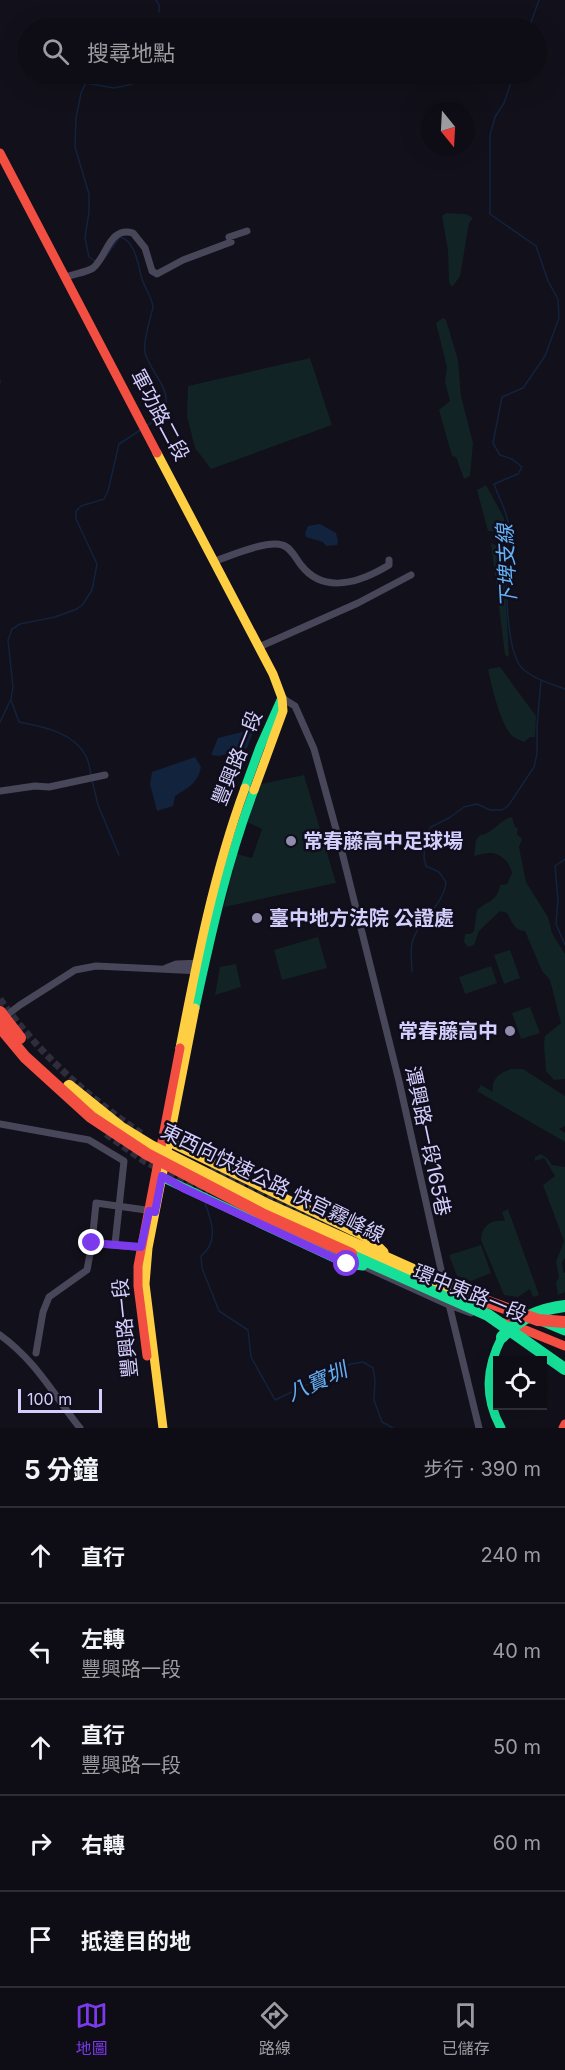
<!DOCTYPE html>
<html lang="zh-TW">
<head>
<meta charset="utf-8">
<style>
	:root { --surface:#0e0c14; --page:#17151d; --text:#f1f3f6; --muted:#9b9ba0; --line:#2e2c34; --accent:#7c3aed }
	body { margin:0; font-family:Inter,"Noto Sans TC",sans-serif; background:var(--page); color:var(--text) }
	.controls { position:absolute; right:18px; bottom:18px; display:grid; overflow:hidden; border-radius:0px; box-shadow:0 6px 24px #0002 }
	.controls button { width:54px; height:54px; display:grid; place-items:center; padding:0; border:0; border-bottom:2px solid var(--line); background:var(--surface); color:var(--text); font:30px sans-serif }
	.compass { position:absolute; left:421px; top:102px; width:54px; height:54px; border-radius:50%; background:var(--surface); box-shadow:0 6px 24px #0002; rotate:162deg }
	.scale { position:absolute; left:18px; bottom:15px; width:84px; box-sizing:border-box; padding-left:6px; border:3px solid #d3cefb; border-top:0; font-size:16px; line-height:21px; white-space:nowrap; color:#d3cefb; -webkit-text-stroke:4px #100d1d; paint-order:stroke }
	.stop { position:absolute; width:18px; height:18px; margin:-14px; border:4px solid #7c3aed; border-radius:50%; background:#fff }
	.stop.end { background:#7c3aed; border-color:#fff; box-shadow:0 2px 6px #0008 }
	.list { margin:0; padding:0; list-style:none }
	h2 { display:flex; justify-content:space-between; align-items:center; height:78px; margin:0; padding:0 24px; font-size:26px }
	h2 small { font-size:20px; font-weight:400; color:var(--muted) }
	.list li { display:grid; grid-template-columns:39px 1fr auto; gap:18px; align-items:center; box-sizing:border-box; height:96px; padding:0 24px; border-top:2px solid var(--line) }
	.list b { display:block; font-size:22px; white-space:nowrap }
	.list p { margin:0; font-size:20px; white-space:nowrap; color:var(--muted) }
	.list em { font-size:20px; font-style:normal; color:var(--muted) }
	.icon { flex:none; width:33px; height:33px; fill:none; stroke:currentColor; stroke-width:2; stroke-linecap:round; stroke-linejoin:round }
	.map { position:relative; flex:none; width:565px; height:1428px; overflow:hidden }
	.search { position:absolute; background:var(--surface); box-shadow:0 6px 24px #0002; left:18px; right:18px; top:18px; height:66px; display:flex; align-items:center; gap:15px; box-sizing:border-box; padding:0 21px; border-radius:33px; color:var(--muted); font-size:22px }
	.sheet { height:558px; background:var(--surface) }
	nav { display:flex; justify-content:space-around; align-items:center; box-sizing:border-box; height:84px; border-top:2px solid var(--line); background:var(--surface); font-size:16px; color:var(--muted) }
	nav a { display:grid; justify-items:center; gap:3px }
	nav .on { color:var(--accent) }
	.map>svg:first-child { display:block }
	.green { fill:#112324 }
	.water { fill:#12233e }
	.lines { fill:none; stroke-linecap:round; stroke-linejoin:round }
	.stream { stroke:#12233e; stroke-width:1.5 }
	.street-tunnel { stroke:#2f2c3c; stroke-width:7; stroke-dasharray:7 3.5; stroke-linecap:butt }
	.street { stroke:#484659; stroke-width:7 }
	.fast { stroke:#16e098; stroke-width:9 }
	.slow { stroke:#ffcf43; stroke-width:9 }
	.jam { stroke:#f24e42; stroke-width:9 }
	.fast-bridge { stroke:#16e098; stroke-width:12 }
	.slow-bridge { stroke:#ffcf43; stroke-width:12 }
	.jam-bridge { stroke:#f24e42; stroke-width:12 }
	.route { stroke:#7c3aed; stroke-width:8 }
	.poi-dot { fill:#8f8cac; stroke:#100d1d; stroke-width:2 }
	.labels { text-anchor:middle; stroke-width:5; stroke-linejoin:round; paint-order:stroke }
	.street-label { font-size:20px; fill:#d3cefb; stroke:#100d1d }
	.poi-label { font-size:20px; font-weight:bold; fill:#d3cefb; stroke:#100d1d; text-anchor:start }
	.water-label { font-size:21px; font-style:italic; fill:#64b0f2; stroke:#100d1d }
</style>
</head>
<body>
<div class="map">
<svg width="565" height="1428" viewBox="0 0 565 1428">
	<rect width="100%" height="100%" fill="#12101a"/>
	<g class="green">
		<polygon points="446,213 466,214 473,218 469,223 460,276 453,286 451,286 449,282 448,250 442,216"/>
		<polygon points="443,318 446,320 458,360 461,396 473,443 470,476 464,479 456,457 452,456 439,410 450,401 445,382 447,367 436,323"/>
		<polygon points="310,358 332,425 211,469 195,448 187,416 188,386"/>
		<polygon points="486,485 504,518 505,532 488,531 477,490"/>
		<polygon points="491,543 501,548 505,583 509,657 505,655"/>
		<path d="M 500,667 L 536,716 L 535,737 L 530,737 L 524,742 C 520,740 514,738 511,735 C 499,720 492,687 488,669 Z"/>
		<polygon points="304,775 336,883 224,907 237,854 252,858 262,829 247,822 261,784"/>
		<path d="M 512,817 L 515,827 L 518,828 L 517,834 L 522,839 L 519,847 L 526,882 L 548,917 L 552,933 L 565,954 L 565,1079 L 554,1080 L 546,1071 L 544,1045 L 545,1036 L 561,1023 L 550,980 L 542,971 L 525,931 C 514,931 512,922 507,913 L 500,911 L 479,931 L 474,945 L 468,947 L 464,942 L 465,934 L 470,934 L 474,931 L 477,910 C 487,901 498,901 500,885 L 507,884 L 512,873 C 510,862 500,853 490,853 C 485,853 479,855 474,856 L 476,840 L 480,835 C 493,834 499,820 512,817 Z"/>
		<polygon points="318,937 327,968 282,980 274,950"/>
		<polygon points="510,950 520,978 504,984 494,955"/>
		<polygon points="236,964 241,987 215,995 220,967"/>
		<polygon points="491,966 497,983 465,994 459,977"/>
		<polygon points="530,1007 540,1033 521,1039 512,1013"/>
		<path d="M 511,1069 L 523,1069 L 565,1096 L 565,1126 L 559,1129 L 565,1133 L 565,1142 L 477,1091 L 481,1085 L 493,1092 C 491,1079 499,1073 511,1069 Z"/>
		<polygon points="541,1154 547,1158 552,1165 565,1167 565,1258 562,1262 563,1272 565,1273 565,1292 558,1295 556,1282 559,1277 556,1262 564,1241 543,1185 555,1176 544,1158 535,1161 535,1157"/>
		<path d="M 508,1209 L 539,1295 L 533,1297 L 530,1289 L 518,1297 L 504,1295 L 481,1240 C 481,1226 491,1219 505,1221 L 502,1212 Z"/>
		<polygon points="481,1245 491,1273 471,1281 457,1276 449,1255"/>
	</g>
	<g class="water">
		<polygon points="320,524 336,533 338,541 337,545 326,546 323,542 306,537 305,533 308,526"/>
		<polygon points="254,729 247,748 219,756 211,755 218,738"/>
		<path d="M 195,757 L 201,767 C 198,783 188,788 175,796 L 173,806 L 157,811 L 150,784 L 152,772 Z"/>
	</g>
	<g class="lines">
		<g class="stream">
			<polyline points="156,0 159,5 159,12"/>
			<polyline points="157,28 159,22"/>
			<polyline points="529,28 539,0"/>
			<path d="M 514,74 L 504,103 L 495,117 L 490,135 L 490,214 L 536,246 L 548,281 L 558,299 L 559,318 L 545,356 L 523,388 L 502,397 L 493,443 L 500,455 L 512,459 L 522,467 L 518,474 L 494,484 C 499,498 508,513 509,528 C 509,537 507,546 507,556 C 506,580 505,653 523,669 C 534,679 551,684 565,689"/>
			<path d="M 106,256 L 120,237 C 136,241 138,266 142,279 C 145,289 152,297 153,307 C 151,317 142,343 145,353 C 154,381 186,400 148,425"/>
			<polyline points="95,261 89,257 85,238 89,212 89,194 75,147 76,118 81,93 86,83 114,88 133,84 138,74"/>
			<polyline points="0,380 0,383"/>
			<path d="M 11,700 L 19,722 C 44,727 73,732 86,756 C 89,762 90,769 91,775"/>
			<polyline points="0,722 11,699 13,687 8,640 12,629 20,624 55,617 77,609 83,604 92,590 97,564 76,519 76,511 81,506 104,499 108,491 119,444 142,429"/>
			<polyline points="92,780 98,805 119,855"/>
			<polyline points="565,859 555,866 558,900 556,924 565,945"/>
			<path d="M 412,972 C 412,963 410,952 412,943 C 417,921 444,906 446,882 L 439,872 L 426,866 L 424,858 L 425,835 L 431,827 L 449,818 L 464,807 L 477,804 L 490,810 L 502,810 L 508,806 L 534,767 L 537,754 L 537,725 L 541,681"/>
			<path d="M 205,1203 C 212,1222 219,1242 201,1256 L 202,1268 L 219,1311 L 248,1330 L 251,1357 L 275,1400 L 351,1364 L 363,1362 L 373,1368 L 375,1380 L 374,1400 L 382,1422 L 393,1428"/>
		</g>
		<g class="street-tunnel">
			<path d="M 0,999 C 37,1052 89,1098 142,1134"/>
			<polyline points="106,1134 144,1161 208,1193"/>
			<polyline points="210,1169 333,1228"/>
		</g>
		<g class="street">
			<path d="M 66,277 C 74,274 87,272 93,268 C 107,257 109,226 133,233 L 145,248 L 152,271 L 157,274 L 183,260 L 231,242 L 229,237 L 247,231"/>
			<path d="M 215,561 C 230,556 267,540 282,545 C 291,547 296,559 301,565 C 324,595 361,582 389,565 L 389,560"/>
			<polyline points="259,647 358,603 411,575"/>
			<polyline points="282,698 295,706 314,749 339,840 399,1081 444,1283"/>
			<polyline points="0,791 35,786 49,787 105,775"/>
			<polyline points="166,968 176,964 202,963"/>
			<polyline points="3,1018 20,1005 75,970 96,966 201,971"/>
			<polyline points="0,1124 89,1140 124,1161 115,1244"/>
			<polyline points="145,1248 92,1243 96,1203 153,1211"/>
			<polyline points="363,1266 449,1305 471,1313"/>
			<polyline points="447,1296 479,1428"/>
			<path d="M 0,1335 C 36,1361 53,1394 80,1428"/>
			<polyline points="36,1353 43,1312 49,1297 87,1270 92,1243"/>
		</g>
		<g class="fast">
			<polyline points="245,788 260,747 281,700"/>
			<path d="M 195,1008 C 211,934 227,861 254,790"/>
			<polyline points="157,1175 347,1264 363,1266"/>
			<polyline points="541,1321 565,1331"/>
			<path d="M 501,1428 C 484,1397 486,1368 502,1337"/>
		</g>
		<g class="slow">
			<polyline points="157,453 273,674 282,698 283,711 254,790"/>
			<path d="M 180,1048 C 197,960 214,872 245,788"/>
			<polyline points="165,1140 361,1235 376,1244 384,1252"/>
			<polyline points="163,1428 145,1284 148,1248 195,1008"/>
		</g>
		<g class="jam">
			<polyline points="0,153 157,453"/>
			<polyline points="506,1322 565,1346"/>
			<polyline points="147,1356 138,1286 138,1266 180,1048"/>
			<polyline points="563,1428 565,1424"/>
		</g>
		<g class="fast-bridge">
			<polyline points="351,1254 488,1315 565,1369"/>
			<path d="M 502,1337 C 520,1318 539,1309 565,1306"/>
		</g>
		<polyline class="slow-bridge" points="69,1086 120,1127 151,1146 268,1205 469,1295"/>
		<g class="jam-bridge">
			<polyline points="0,1012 20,1038"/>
			<polyline points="0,1027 25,1057 91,1117 147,1154 264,1215 351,1254"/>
			<polyline points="469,1295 538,1320 565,1322"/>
		</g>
	</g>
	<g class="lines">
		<polyline class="route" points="92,1243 141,1247 149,1211 155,1212 162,1176 183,1188 347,1264"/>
	</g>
	<g class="poi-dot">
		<circle cx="291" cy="841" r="6"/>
		<circle cx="257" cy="918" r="6"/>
		<circle cx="510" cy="1031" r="6"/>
	</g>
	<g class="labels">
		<g class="street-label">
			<text transform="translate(160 415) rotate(62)" y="7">軍功路二段</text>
			<text transform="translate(237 758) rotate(-68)" y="7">豐興路一段</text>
			<text transform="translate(428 1141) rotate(78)" y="7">潭興路一段165巷</text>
			<text transform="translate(273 1183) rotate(26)" y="7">東西向快速公路 快官霧峰線</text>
			<text transform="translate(470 1293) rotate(22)" y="7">環中東路一段</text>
			<text transform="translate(125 1328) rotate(-96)" y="7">豐興路一段</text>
		</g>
		<g class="poi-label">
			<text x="303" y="848">常春藤高中足球場</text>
			<text x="269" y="925">臺中地方法院 公證處</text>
			<text x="498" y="1038" text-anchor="end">常春藤高中</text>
		</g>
		<g class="water-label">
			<text transform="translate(507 566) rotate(-93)" y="7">下埤支線</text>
			<text transform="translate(317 1382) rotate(-24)" y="7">八寶圳</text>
		</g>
	</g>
</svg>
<div class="controls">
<button><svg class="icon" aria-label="locate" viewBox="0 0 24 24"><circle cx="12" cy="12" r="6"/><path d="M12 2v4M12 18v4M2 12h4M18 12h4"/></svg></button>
</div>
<svg class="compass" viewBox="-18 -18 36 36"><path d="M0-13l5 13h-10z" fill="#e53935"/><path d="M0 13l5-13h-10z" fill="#9b9ba0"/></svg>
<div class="scale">100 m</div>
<div class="stop" style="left:347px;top:1264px"></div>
<div class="stop end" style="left:92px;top:1243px"></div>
<div class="search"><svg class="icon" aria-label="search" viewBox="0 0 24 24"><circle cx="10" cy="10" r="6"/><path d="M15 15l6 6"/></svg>搜尋地點</div>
</div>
<section class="sheet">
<h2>5 分鐘<small>步行 · 390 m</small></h2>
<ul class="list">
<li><svg class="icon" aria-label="ahead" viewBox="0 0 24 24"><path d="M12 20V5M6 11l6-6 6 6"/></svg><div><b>直行</b></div><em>240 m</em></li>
<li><svg class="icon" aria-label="left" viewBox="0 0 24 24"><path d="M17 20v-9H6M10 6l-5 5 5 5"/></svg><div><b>左轉</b><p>豐興路一段</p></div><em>40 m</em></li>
<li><svg class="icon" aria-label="ahead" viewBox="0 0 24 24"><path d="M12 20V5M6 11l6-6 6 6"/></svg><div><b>直行</b><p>豐興路一段</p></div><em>50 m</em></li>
<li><svg class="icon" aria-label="right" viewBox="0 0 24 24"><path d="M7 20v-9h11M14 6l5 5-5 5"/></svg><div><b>右轉</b></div><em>60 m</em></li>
<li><svg class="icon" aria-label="arrive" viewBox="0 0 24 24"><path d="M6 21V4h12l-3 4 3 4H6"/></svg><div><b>抵達目的地</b></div></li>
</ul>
</section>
<nav>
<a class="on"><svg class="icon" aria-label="map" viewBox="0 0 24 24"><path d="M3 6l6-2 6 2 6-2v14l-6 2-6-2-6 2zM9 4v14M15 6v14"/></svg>地圖</a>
<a><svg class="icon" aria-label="directions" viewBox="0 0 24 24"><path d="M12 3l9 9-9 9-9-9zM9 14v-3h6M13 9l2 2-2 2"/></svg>路線</a>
<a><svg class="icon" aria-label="saved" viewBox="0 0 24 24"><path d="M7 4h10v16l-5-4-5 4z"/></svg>已儲存</a>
</nav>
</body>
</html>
